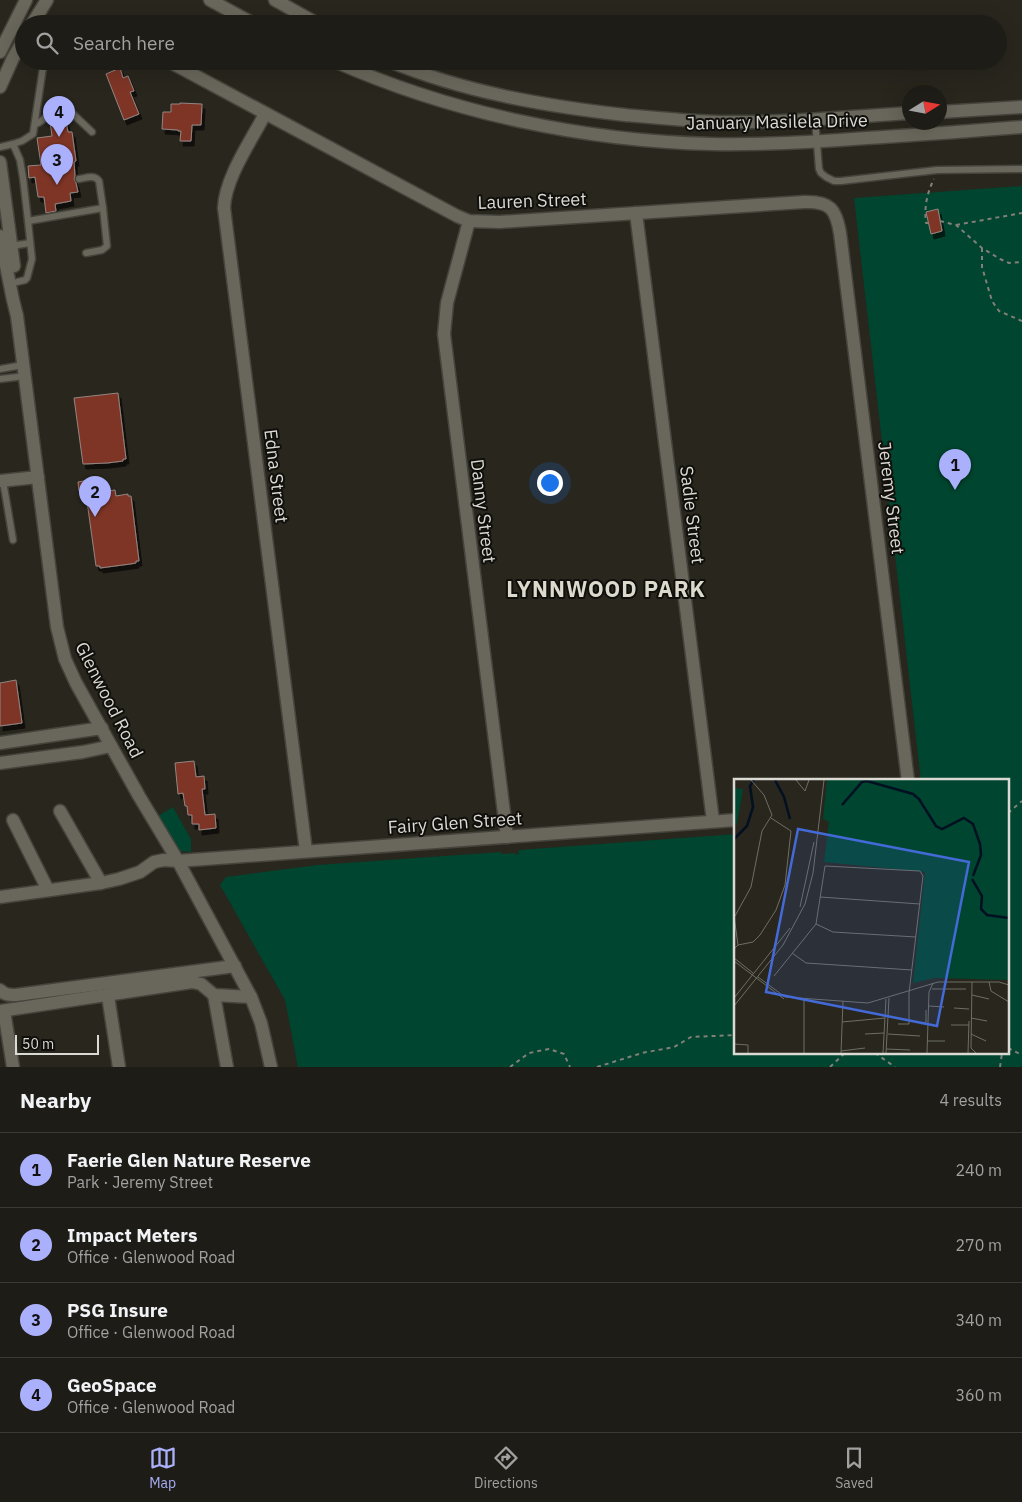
<!DOCTYPE html>
<html lang="en">
<head>
<meta charset="utf-8">
<style>
	:root { --surface:#1e1c16; --page:#26251f; --text:#f1f3f6; --muted:#a1a1a1; --line:#3c3a35; --accent:#aab0fb }
	body { margin:0; font-family:"IBM Plex Sans",sans-serif; background:var(--page); color:var(--text) }
	.compass { position:absolute; left:902px; top:85px; width:45px; height:45px; border-radius:50%; background:var(--surface); box-shadow:0 5px 20px #0002; rotate:79deg }
	.scale { position:absolute; left:15px; bottom:12px; width:84px; box-sizing:border-box; padding-left:5px; border:2px solid #dad9d3; border-top:0; font-size:14px; line-height:18px; white-space:nowrap; color:#dad9d3; -webkit-text-stroke:4px #100f0b; paint-order:stroke }
	.you { position:absolute; left:549px; top:482px; width:18px; height:18px; margin:-12px; border:4px solid #fff; border-radius:50%; background:#1a73e8; box-shadow:0 0 0 8px #1a73e833 }
	.badge { display:grid; place-items:center; width:32px; height:32px; border-radius:50%; background:var(--accent); color:#111; font-size:16px; font-weight:700 }
	.pin { position:absolute; translate:-50% -41px; filter:drop-shadow(0 1px 2px #0008) }
	.pin::after { content:''; position:absolute; top:26px; width:18px; height:15px; background:inherit; clip-path:polygon(0 0,100% 0,50% 100%) }
	.list { margin:0; padding:0; list-style:none }
	h2 { display:flex; justify-content:space-between; align-items:center; height:65px; margin:0; padding:0 20px; font-size:21px }
	h2 small { font-size:16px; font-weight:400; color:var(--muted) }
	.list li { display:grid; grid-template-columns:32px 1fr auto; gap:15px; align-items:center; box-sizing:border-box; height:75px; padding:0 20px; border-top:1px solid var(--line) }
	.list b { display:block; font-size:19px; white-space:nowrap }
	.list p { margin:0; font-size:16px; white-space:nowrap; color:var(--muted) }
	.list em { font-size:16px; font-style:normal; color:var(--muted) }
	.icon { flex:none; width:28px; height:28px; fill:none; stroke:currentColor; stroke-width:2; stroke-linecap:round; stroke-linejoin:round }
	.map { position:relative; flex:none; width:1022px; height:1067px; overflow:hidden }
	.search { position:absolute; background:var(--surface); box-shadow:0 5px 20px #0002; left:15px; right:15px; top:15px; height:55px; display:flex; align-items:center; gap:12px; box-sizing:border-box; padding:0 18px; border-radius:28px; color:var(--muted); font-size:19px }
	.sheet { height:365px; background:var(--surface) }
	nav { display:flex; justify-content:space-around; align-items:center; box-sizing:border-box; height:70px; border-top:1px solid var(--line); background:var(--surface); font-size:14px; color:var(--muted) }
	nav a { display:grid; justify-items:center; gap:2px }
	nav .on { color:var(--accent) }
	.map>svg:first-child { display:block }
	.green { fill:#00452f }
	.building { fill:#7e3426; stroke:#948683; filter:url(#shadow) }
	.lines { fill:none; stroke-linecap:round; stroke-linejoin:round }
	.lane-casing { stroke:#45443c; stroke-width:9 }
	.street-casing { stroke:#45443c; stroke-width:15 }
	.secondary-casing { stroke:#45443c; stroke-width:15 }
	.path { stroke:#828079; stroke-width:2; stroke-dasharray:4 4; stroke-linecap:butt }
	.lane { stroke:#69665b; stroke-width:6 }
	.street { stroke:#69665b; stroke-width:12 }
	.secondary { stroke:#69665b; stroke-width:12 }
	.labels { text-anchor:middle; stroke-width:4; stroke-linejoin:round; paint-order:stroke }
	.street-label { font-size:18px; fill:#dad9d3; stroke:#100f0b }
	.district-label { font-size:22px; font-weight:bold; letter-spacing:1px; fill:#dcdacd; stroke:#100f0b }
	.inset-river { fill:none; stroke:#021021; stroke-width:2.5 }
	.inset-road { fill:none; stroke:#6f6e66; stroke-width:1 }
	.view { fill:#436ad7; fill-opacity:0.15; stroke:#436ad7; stroke-width:2.5 }
	.inset-edge { fill:none; stroke:#dad9d3; stroke-width:2.5 }
</style>
</head>
<body>
<div class="map">
<svg width="1022" height="1067" viewBox="0 0 1022 1067">
	<defs>
		<filter id="shadow"><feDropShadow dx="3" dy="5" stdDeviation="0" flood-color="#0009"/></filter>
	</defs>
	<rect width="100%" height="100%" fill="#28261d"/>
	<g class="green">
		<polygon points="1022,186 1022,1067 298,1067 285,1000 220,885 226,877 317,865 501,852 502,854 514,853 518,855 519,850 736,834 736,1053 1008,1053 1008,781 921,781 854,198"/>
		<polygon points="173,807 191,839 191,852 179,851 153,819"/>
	</g>
	<g class="building">
		<polygon points="120,68 123,78 128,76 134,91 130,92 139,114 124,120 106,74"/>
		<polygon points="180,103 202,104 201,125 192,125 191,141 180,141 181,131 178,131 178,130 162,129 163,112 171,112 171,104 180,104"/>
		<polygon points="61,113 65,116 68,132 72,132 76,161 74,162 75,176 74,179 76,183 78,192 70,193 71,201 55,204 56,211 46,213 44,197 38,197 35,177 29,178 28,166 41,165 37,138 52,136 50,122 49,121 56,115"/>
		<polygon points="938,209 942,231 931,234 926,212"/>
		<polygon points="118,393 126,459 123,459 123,461 107,463 83,464 74,398"/>
		<polygon points="89,480 90,490 79,491 78,482"/>
		<polygon points="115,490 116,496 128,494 128,496 131,496 139,561 136,561 136,563 130,564 100,568 100,566 96,566 86,494"/>
		<polygon points="16,680 22,723 0,726 0,683"/>
		<polygon points="194,761 196,777 204,776 205,789 202,789 205,815 215,814 216,828 199,830 199,824 192,824 192,815 188,815 187,806 185,806 183,793 178,794 175,763"/>
	</g>
	<g class="lines">
		<g class="lane-casing">
			<g id="lane">
				<polyline points="75,24 78,22 86,24"/>
				<polyline points="815,119 819,169 821,173 826,177 834,181 841,181 937,170 1022,169"/>
				<path d="M 36,124 C 47,119 49,110 62,108 L 73,114 L 92,132"/>
				<polyline points="13,144 22,141 33,134 44,61"/>
				<polyline points="0,147 13,144 20,160 23,178 28,221 32,259 27,278 25,280 17,282"/>
				<path d="M 28,221 L 103,208 L 99,181 C 94,174 86,178 79,179"/>
				<polyline points="11,246 30,243"/>
				<polyline points="86,253 102,250 107,246 103,208"/>
				<polyline points="0,369 23,365"/>
				<polyline points="0,379 25,376"/>
				<polyline points="3,481 13,540"/>
			</g>
		</g>
		<g class="street-casing">
			<g id="street">
				<path d="M 168,61 L 457,216 L 469,221 L 500,222 L 804,202 C 830,201 836,209 840,233 L 908,781"/>
				<path d="M 265,114 C 251,141 225,178 224,208 L 306,851"/>
				<polyline points="636,213 713,821"/>
				<polyline points="469,221 447,303 444,334 507,837"/>
				<polyline points="0,481 38,477"/>
				<polyline points="0,743 102,728"/>
				<polyline points="0,763 83,752 111,746"/>
				<polyline points="60,811 101,883"/>
				<polyline points="13,820 48,890"/>
				<polyline points="0,897 101,883 119,879 140,872 154,862 164,860 178,861 736,820"/>
				<path d="M 0,990 C 5,995 9,995 16,995 L 235,966"/>
				<polyline points="214,995 227,1067"/>
				<polyline points="108,996 119,1067"/>
				<polyline points="0,1011 192,982 201,984 214,995 251,997"/>
				<polyline points="4,1011 13,1067"/>
			</g>
		</g>
		<g class="secondary-casing">
			<g id="secondary">
				<polyline points="210,0 254,24"/>
				<polyline points="275,0 318,24"/>
				<polyline points="32,24 47,0"/>
				<polyline points="0,52 26,0"/>
				<path d="M 334,61 C 451,113 584,141 712,144 C 764,145 816,142 867,138 C 919,135 970,131 1022,127"/>
				<path d="M 389,61 C 464,92 545,106 625,115 C 657,118 688,121 720,122 C 783,123 846,117 910,113"/>
				<polyline points="0,87 13,58 24,39"/>
				<polyline points="940,112 1022,107"/>
				<polyline points="0,162 14,266"/>
				<polyline points="0,236 13,300 17,316 57,627 65,659 76,683 139,796 178,861 251,997 261,1023 271,1067"/>
			</g>
		</g>
		<g class="path">
			<polyline points="940,221 956,225 982,248 1000,259 1009,263 1022,262"/>
			<path d="M 929,223 L 926,223 C 924,207 927,193 934,179"/>
			<polyline points="956,225 1022,213"/>
			<polyline points="982,248 982,267 992,301 999,311 1022,321"/>
			<polyline points="1008,813 1022,801"/>
			<polyline points="1008,1048 1022,1055"/>
			<polyline points="875,1053 895,1067"/>
			<polyline points="510,1067 529,1053 549,1049 564,1054 570,1067"/>
			<polyline points="597,1067 642,1053 674,1047 691,1037 736,1035"/>
			<polyline points="830,1067 845,1053"/>
			<polyline points="1000,1067 1002,1053"/>
		</g>
		<use href="#lane" class="lane"/>
		<use href="#street" class="street"/>
		<use href="#secondary" class="secondary"/>
	</g>
	<g class="labels">
		<g class="street-label">
			<text transform="translate(777 122) rotate(-1)" y="6">January Masilela Drive</text>
			<text transform="translate(532 201) rotate(-2)" y="6">Lauren Street</text>
			<text transform="translate(276 476) rotate(83)" y="6">Edna Street</text>
			<text transform="translate(891 498) rotate(83)" y="6">Jeremy Street</text>
			<text transform="translate(483 511) rotate(83)" y="6">Danny Street</text>
			<text transform="translate(692 515) rotate(83)" y="6">Sadie Street</text>
			<text transform="translate(109 700) rotate(63)" y="6">Glenwood Road</text>
			<text transform="translate(455 823) rotate(-4)" y="6">Fairy Glen Street</text>
		</g>
		<g class="district-label">
			<text x="606" y="597">LYNNWOOD PARK</text>
		</g>
	</g>
	<g transform="translate(734 779)">
		<rect width="275" height="275" fill="#28261d"/>
		<path d="M 93,1 L 275,1 L 275,201 L 201,199 L 179,204 L 191,93 L 90,83 L 95,43 L 89,40 ZM 0,9 L 9,10 L 3,45 L 0,44 Z" fill="#00452f"/>
		<path class="inset-river" d="M 41,1 L 50,18 L 56,40M 108,26 L 128,3 L 133,2 L 179,15 L 185,20 L 202,47 L 208,50 L 230,39 L 239,45 L 246,65 L 247,76 L 239,97M 0,60 L 13,47 L 19,28 L 16,7 L 20,1M 238,100 L 248,117 L 247,130 L 253,136 L 275,139"/>
		<path class="inset-road" d="M 62,1 L 71,12 L 75,1M 86,118 L 186,125M 66,128 L 80,63M 0,137 L 4,166M 1,137 L 17,108 L 28,52 L 38,36 L 30,16 L 17,1M 82,145 L 99,153 L 182,158M 0,170 L 4,166 L 19,163 L 26,156 L 42,131 L 51,106 L 57,52 L 37,39M 58,174 L 72,184 L 178,191M 0,179 L 19,194M 0,182 L 50,220M 40,197 L 82,145 L 91,87 L 186,92 L 189,97 L 175,214 L 175,245 L 164,245M 24,198 L 51,218 L 134,224 L 204,203 L 265,203 L 275,206M 238,203 L 237,269 L 242,274M 255,203 L 257,212 L 275,223M 198,210 L 232,210M 238,216 L 255,220M 0,219 L 56,149M 0,227 L 49,166 L 71,125 L 79,94 L 90,1M 195,227 L 210,228M 220,229 L 235,230M 237,239 L 253,242M 108,243 L 151,239M 187,245 L 192,243 L 192,231M 217,246 L 235,246M 131,255 L 150,254M 154,255 L 186,257M 237,255 L 252,262M 193,262 L 211,262M 0,265 L 14,266 L 14,274M 152,270 L 176,271M 107,272 L 131,269M 70,274 L 70,219M 107,274 L 109,222M 149,274 L 152,220M 152,274 L 155,219M 193,274 L 195,213 L 199,204M 234,274 L 235,242"/>
		<path class="view" d="M 64,50 L 235,83 L 203,247 L 32,213 Z"/>
		<rect width="275" height="275" class="inset-edge"/>
	</g>
</svg>
<svg class="compass" viewBox="-18 -18 36 36"><path d="M0-13l5 13h-10z" fill="#e53935"/><path d="M0 13l5-13h-10z" fill="#a1a1a1"/></svg>
<div class="scale">50 m</div>
<div class="you"></div>
<div class="pin badge" style="left:955px;top:490px">1</div>
<div class="pin badge" style="left:95px;top:517px">2</div>
<div class="pin badge" style="left:57px;top:185px">3</div>
<div class="pin badge" style="left:59px;top:137px">4</div>
<div class="search"><svg class="icon" aria-label="search" viewBox="0 0 24 24"><circle cx="10" cy="10" r="6"/><path d="M15 15l6 6"/></svg>Search here</div>
</div>
<section class="sheet">
<h2>Nearby<small>4 results</small></h2>
<ul class="list">
<li><span class="badge">1</span><div><b>Faerie Glen Nature Reserve</b><p>Park · Jeremy Street</p></div><em>240 m</em></li>
<li><span class="badge">2</span><div><b>Impact Meters</b><p>Office · Glenwood Road</p></div><em>270 m</em></li>
<li><span class="badge">3</span><div><b>PSG Insure</b><p>Office · Glenwood Road</p></div><em>340 m</em></li>
<li><span class="badge">4</span><div><b>GeoSpace</b><p>Office · Glenwood Road</p></div><em>360 m</em></li>
</ul>
</section>
<nav>
<a class="on"><svg class="icon" aria-label="map" viewBox="0 0 24 24"><path d="M3 6l6-2 6 2 6-2v14l-6 2-6-2-6 2zM9 4v14M15 6v14"/></svg>Map</a>
<a><svg class="icon" aria-label="directions" viewBox="0 0 24 24"><path d="M12 3l9 9-9 9-9-9zM9 14v-3h6M13 9l2 2-2 2"/></svg>Directions</a>
<a><svg class="icon" aria-label="saved" viewBox="0 0 24 24"><path d="M7 4h10v16l-5-4-5 4z"/></svg>Saved</a>
</nav>
</body>
</html>
